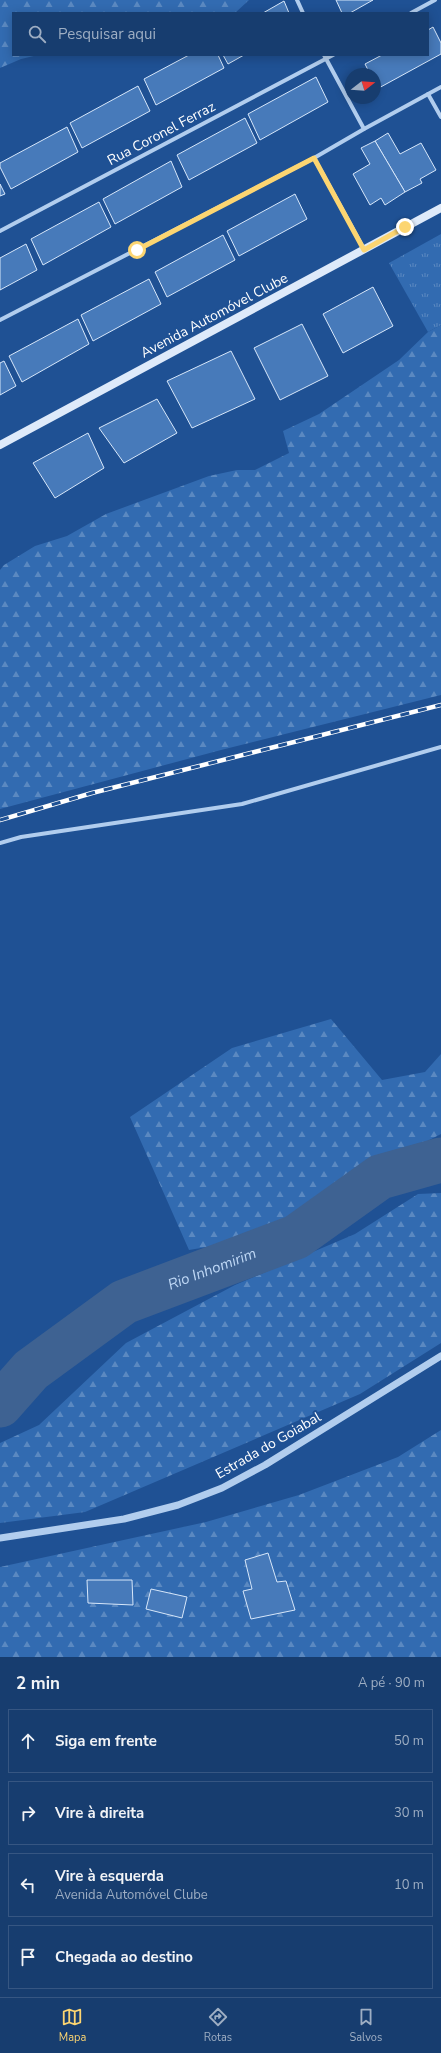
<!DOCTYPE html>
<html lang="pt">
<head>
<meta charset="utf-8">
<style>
	:root { --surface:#173d6f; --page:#244877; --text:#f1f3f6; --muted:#9eaec3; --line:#365682; --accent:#fcd571 }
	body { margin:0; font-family:"Nunito Sans",sans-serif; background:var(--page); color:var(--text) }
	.compass { position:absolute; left:345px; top:68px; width:36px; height:36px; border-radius:50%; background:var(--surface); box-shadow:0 2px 10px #0003; rotate:73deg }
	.stop { position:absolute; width:12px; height:12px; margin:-9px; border:3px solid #fcd571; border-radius:50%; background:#fff }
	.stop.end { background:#fcd571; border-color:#fff; box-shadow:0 1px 4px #0008 }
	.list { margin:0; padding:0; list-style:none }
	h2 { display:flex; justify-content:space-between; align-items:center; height:52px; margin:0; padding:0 16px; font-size:17px }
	h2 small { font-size:13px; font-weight:400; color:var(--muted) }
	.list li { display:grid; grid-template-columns:26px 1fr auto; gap:12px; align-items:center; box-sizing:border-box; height:64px; margin:0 8px 8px; padding:0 8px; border:1px solid var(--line); border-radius:0px }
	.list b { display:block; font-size:15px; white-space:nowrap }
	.list p { margin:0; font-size:13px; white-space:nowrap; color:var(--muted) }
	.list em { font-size:13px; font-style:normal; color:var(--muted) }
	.icon { flex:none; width:22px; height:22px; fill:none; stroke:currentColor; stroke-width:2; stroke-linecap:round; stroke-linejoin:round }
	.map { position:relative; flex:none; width:441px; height:1657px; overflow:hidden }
	.search { position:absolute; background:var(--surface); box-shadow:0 2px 10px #0003; left:12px; right:12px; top:12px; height:44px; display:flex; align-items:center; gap:10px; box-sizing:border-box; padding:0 14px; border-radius:0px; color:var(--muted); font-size:15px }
	.sheet { height:340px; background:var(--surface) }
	nav { display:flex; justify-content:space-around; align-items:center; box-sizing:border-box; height:56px; border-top:1px solid var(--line); background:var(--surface); font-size:11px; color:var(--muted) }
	nav a { display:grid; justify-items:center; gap:2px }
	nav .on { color:var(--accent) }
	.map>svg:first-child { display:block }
	.grass { fill:url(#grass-tufts) }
	.forest { fill:url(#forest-firs) }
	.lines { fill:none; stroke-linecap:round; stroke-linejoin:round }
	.stream { stroke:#a5c7f0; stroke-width:7 }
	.river { stroke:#3e6292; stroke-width:45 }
	.building { fill:#477aba; stroke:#d7e7fa }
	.minor { stroke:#b1cdee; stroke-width:4 }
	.tertiary { stroke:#b1cdee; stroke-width:7 }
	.secondary { stroke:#deeafa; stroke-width:8 }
	.rail-casing { stroke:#fff; stroke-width:4.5 }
	.rail { stroke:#1f5194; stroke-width:3; stroke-dasharray:9; stroke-linecap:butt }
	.route { stroke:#fcd571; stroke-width:5 }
	.labels { text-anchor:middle; stroke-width:4; stroke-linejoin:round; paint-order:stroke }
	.street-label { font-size:14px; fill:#fff; stroke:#1f5194 }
	.water-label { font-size:15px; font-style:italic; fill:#bed7f5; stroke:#1f5194 }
</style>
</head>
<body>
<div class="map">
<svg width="441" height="1657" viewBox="0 0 441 1657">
	<defs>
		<pattern id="grass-tufts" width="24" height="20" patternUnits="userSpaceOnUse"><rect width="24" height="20" fill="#326bb1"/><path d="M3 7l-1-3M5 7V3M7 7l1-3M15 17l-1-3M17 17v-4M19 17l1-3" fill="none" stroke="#5b89c1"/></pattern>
		<pattern id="forest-firs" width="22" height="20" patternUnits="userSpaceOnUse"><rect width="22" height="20" fill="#326bb1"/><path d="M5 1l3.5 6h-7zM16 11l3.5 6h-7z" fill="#5b89c1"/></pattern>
	</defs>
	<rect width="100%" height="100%" fill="#1f5194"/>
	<polygon class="grass" points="441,234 441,325 428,332 389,263"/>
	<g class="forest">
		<polygon points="0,0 249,0 235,13 13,13 13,55 38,55 21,59 0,68"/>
		<polygon points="441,325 441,695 221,750 0,809 0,570 4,565 35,546 67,536 106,514 209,476 237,470 255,470 289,453 283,431 319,414 399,360 428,332"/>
		<polygon points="331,1019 382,1080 425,1072 441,1054 441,1134 384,1163 266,1237 189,1250 130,1117 232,1048"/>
		<polygon points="441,1193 441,1343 360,1394 85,1512 0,1523 0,1443 39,1425 126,1343 235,1285 355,1234 418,1194"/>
		<polygon points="441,1430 441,1657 0,1657 0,1567 206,1522 299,1495 398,1457"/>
	</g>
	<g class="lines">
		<polyline class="stream" points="380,1177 441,1144"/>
		<path class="river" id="s1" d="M 0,1405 L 31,1370 L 124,1302 L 296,1237 L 380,1177 L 441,1160"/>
	</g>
	<g class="building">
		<polygon points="336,0 373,0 350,13 342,13"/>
		<polygon points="284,1 289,13 263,13"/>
		<polygon points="433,27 441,43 441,54 377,89 375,84 375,74 370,74 365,64 382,55 428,55 428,30"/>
		<polygon points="189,55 218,55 224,68 156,105 144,79"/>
		<polygon points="223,55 244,55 228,64"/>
		<polygon points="316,77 328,102 260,140 248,114"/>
		<polygon points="138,86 150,111 82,148 70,123"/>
		<polygon points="245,118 257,143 189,180 177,155"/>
		<polygon points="67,127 78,152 11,189 0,167 0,163"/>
		<polygon points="388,133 400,154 421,143 436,170 420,179 422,183 405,192 375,141"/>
		<polygon points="375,141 405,192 385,205 381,198 370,205 353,174 370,164 361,148"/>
		<polygon points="171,161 182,187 115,224 103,199"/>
		<polygon points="0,184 5,194 0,196"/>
		<polygon points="295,194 307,219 239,256 227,231"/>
		<polygon points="99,202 111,227 43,265 31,239"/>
		<polygon points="223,235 235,260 167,297 155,272"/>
		<polygon points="26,244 37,270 0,290 0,258"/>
		<polygon points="149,279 161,304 93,341 81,315"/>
		<polygon points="373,287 393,326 343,353 323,314"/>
		<polygon points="78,319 89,344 22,382 9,356"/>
		<polygon points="302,324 328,376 280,400 254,348"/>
		<polygon points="231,351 255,399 192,428 167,381"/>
		<polygon points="4,361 16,386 0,395 0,363"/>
		<polygon points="157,399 177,433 124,463 99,428"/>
		<polygon points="88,433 104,468 55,498 33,463"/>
		<polygon points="268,1553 277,1582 286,1581 295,1610 251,1619 243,1591 252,1589 245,1560"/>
		<polygon points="87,1580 132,1580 133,1605 88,1603"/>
		<polygon points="151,1589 187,1597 182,1618 146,1609"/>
	</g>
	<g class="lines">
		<g class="minor">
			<polyline points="297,0 303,13"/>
			<polyline points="411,13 435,0"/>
			<polyline points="324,55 364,129"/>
			<polyline points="428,94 441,117"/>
			<polyline points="314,158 364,249"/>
			<polyline points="0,231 333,55"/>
			<polyline points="0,320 314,158 364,129 441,87"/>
			<polyline points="0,843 21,837 242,804 441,747"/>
		</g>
		<polyline class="tertiary" points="0,1538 124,1519 178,1505 222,1488 265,1465 441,1356"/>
		<polyline class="secondary" points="0,445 441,208"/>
		<g class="rail-casing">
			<polyline id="rail" points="0,820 92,793 441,705"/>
		</g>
		<use href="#rail" class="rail"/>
	</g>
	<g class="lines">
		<polyline class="route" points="137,250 314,158 364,250 405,227"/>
	</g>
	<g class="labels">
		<g class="street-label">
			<text transform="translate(161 133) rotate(-28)" y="5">Rua Coronel Ferraz</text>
			<text transform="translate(214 315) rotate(-28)" y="5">Avenida Automóvel Clube</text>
			<text transform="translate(268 1445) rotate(-30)" y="5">Estrada do Goiabal</text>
		</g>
		<g class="water-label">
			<text dy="5" stroke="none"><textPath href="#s1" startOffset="256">Rio Inhomirim</textPath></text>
		</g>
	</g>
</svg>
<svg class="compass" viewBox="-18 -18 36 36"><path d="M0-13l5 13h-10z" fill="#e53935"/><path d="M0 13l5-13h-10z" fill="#9eaec3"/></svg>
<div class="stop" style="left:137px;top:250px"></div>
<div class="stop end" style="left:405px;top:227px"></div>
<div class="search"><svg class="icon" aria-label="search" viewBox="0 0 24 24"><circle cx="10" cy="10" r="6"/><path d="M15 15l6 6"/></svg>Pesquisar aqui</div>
</div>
<section class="sheet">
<h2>2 min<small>A pé · 90 m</small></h2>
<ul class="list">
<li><svg class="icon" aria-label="ahead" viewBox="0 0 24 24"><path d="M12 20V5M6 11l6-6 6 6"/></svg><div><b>Siga em frente</b></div><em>50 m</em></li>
<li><svg class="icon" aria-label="right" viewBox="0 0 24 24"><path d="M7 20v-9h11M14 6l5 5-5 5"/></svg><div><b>Vire à direita</b></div><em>30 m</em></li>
<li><svg class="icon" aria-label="left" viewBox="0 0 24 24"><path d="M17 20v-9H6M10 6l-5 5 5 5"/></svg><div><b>Vire à esquerda</b><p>Avenida Automóvel Clube</p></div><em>10 m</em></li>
<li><svg class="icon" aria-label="arrive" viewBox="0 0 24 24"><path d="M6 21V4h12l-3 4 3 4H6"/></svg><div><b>Chegada ao destino</b></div></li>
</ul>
</section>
<nav>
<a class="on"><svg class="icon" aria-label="map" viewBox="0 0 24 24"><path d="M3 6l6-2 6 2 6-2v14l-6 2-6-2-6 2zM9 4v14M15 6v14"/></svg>Mapa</a>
<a><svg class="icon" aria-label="directions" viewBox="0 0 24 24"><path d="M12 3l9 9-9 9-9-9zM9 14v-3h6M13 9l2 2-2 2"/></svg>Rotas</a>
<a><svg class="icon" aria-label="saved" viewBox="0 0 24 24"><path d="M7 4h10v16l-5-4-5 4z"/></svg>Salvos</a>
</nav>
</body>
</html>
